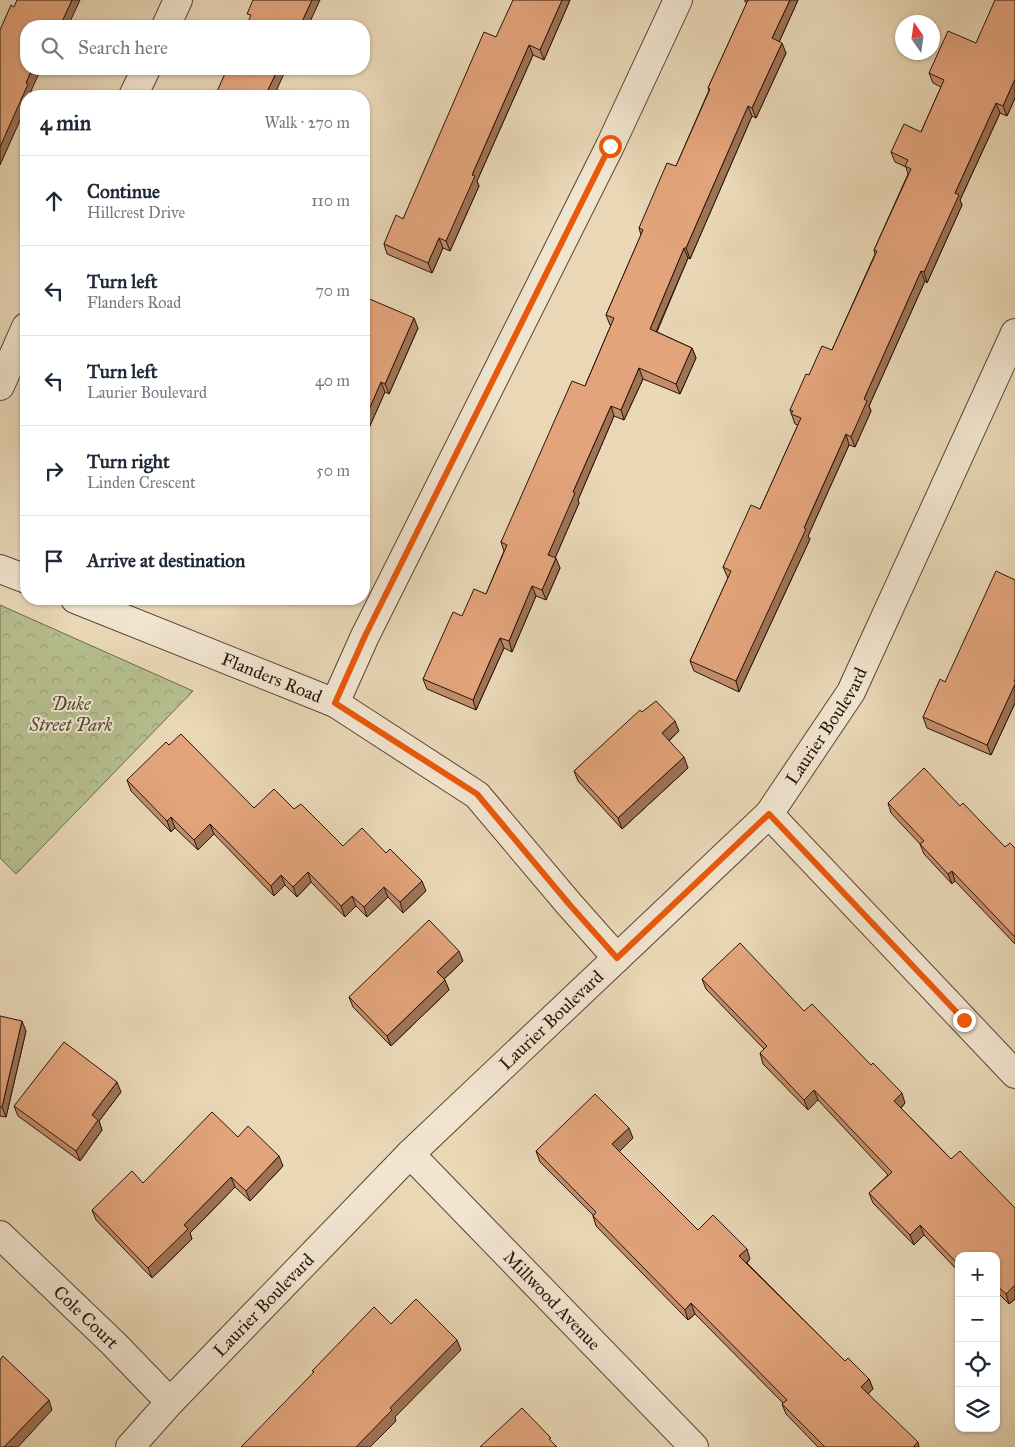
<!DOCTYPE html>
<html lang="en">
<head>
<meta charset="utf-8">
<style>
	:root { --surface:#fff; --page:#f6f6f7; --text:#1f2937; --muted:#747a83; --line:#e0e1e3 }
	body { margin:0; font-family:"IM FELL Great Primer",serif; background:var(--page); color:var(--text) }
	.controls { position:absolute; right:15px; bottom:15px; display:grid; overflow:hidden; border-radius:10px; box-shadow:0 1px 4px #0004 }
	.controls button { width:45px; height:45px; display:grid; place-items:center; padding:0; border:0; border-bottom:1px solid var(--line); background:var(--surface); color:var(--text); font:25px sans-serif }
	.compass { position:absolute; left:895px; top:15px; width:45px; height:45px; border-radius:50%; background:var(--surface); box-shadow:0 1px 4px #0004; rotate:347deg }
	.stop { position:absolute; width:15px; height:15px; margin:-11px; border:4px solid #ea580c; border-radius:50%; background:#fff }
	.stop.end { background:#ea580c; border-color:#fff; box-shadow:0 1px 5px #0008 }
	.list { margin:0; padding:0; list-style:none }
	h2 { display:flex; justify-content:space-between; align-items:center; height:65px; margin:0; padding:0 20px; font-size:21px }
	h2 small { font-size:16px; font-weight:400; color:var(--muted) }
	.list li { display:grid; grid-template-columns:32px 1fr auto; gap:15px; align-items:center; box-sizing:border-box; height:90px; padding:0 20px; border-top:1px solid var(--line) }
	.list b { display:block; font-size:19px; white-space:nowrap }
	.list p { margin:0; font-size:16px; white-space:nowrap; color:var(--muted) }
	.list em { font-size:16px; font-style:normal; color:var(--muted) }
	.icon { flex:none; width:28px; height:28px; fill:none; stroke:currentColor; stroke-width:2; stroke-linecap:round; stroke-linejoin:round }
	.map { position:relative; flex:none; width:1015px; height:1447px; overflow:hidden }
	.search { position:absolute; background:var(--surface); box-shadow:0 1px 4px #0004; left:20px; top:20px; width:350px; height:55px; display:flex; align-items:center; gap:12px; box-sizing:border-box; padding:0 18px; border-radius:20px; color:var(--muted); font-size:19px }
	.panel { position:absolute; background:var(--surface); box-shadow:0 1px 4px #0004; left:20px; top:90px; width:350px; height:515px; border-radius:20px }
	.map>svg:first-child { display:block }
	.forest { fill:url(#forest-crowns); stroke:#70694c }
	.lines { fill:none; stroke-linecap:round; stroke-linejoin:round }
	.minor-casing { stroke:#594536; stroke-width:30 }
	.tertiary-casing { stroke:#594536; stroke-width:30 }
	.minor { stroke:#f1e5d0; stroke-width:28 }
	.tertiary { stroke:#f1e5d0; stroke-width:28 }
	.wall { fill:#c38d6a; stroke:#29140b }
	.shaded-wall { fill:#9f7356; stroke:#29140b }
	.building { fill:#e3a47b; stroke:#29140b }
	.route { stroke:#ea580c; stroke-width:6 }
	.labels { text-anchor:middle; stroke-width:4; stroke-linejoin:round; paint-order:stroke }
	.street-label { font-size:18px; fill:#29140b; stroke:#f1e5d0 }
	.park-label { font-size:18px; font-style:italic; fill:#534732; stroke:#f1e5d0 }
</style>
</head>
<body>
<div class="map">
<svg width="1015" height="1447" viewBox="0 0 1015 1447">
	<defs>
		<pattern id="forest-crowns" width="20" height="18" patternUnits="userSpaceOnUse" patternTransform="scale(1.25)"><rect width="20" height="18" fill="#b6be8e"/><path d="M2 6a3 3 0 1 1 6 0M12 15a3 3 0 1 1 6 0" fill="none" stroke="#9ca279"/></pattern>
	</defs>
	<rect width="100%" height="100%" fill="#e9d7b6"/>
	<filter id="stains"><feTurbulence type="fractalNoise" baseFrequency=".004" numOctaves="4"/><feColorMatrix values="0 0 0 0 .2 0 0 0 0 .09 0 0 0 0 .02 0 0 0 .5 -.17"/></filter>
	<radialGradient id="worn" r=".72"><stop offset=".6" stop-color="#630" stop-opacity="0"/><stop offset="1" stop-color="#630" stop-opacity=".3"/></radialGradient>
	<polygon class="forest" points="0,605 193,691 16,874 0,858"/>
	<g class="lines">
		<g class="minor-casing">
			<g id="minor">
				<polyline points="166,26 178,0"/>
				<polyline points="133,96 146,69"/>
				<polyline points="0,386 26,327"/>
				<polyline points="0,569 26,579"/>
				<path id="s1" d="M 75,599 L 335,703 L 477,795 L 569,904 L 617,958"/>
				<polyline points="335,703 365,636 610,146 678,0"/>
				<polyline points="769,814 1015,1074"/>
				<path id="s2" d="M 410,1154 L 694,1447"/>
				<path id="s3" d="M 0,1235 L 113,1343 L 170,1402"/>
			</g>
		</g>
		<g class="tertiary-casing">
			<g id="tertiary">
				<path id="s4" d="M 130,1447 L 170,1402 L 410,1154 L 769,814 L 851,692 L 1015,333"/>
			</g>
		</g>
		<use href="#minor" class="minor"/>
		<use href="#tertiary" class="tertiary"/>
	</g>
	<g class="wall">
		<polygon points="570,0 544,60 533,55 477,181 479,186 450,251 443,248 432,273 387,254 384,244 403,219 496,37"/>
		<polygon points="745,0 798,0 779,42 786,53 756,118 752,116 690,259 688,258 657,332 692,348 696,358 680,394 643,379 624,420 614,416 578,500 579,503 555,558 560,568 546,600 536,596 512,652 504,648 476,710 427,689 423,679 462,616 486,594 504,551 501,542 585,386 611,325 610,325 606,315 641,235 639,228 676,166 709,90 708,88 747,3 745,2"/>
		<polygon points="1015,0 1015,98 1007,116 1000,113 960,200 962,205 927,283 925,281 869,406 871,411 855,447 849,445 808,536 810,539 739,692 694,671 690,661 728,578 723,567 760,509 798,425 795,424 790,410 809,375 832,350 875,254 874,250 908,174 906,167 895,162 891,152 921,132 941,87 933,83 929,73 976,43"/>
		<polygon points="364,301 418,328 389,394 385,392 364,439"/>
		<polygon points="1015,580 1015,703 991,755 927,728 923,717 945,682"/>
		<polygon points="275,599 293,599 290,605"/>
		<polygon points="642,712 679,731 669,741 688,768 622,829 578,781 574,771"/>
		<polygon points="127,780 254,808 294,809 343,846 386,853 426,891 403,913 388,897 367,917 356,906 345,917 311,882 297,897 285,885 274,896 214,834 198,850 175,828 171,832 131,791"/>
		<polygon points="888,803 960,806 1005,847 1015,848 1015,944 955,881 952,884 924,854 920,844 891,813"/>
		<polygon points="463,961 444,979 449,990 391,1046 353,1007 349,997"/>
		<polygon points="702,979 804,1011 905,1103 901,1108 951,1159 1015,1208 1015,1299 1009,1304 996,1291 996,1256 959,1256 959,1272 924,1235 914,1245 873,1203 869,1193 888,1175 818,1100 808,1110 763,1064 760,1053 764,1049 706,989"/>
		<polygon points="0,1016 26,1031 6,1117 0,1116"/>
		<polygon points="121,1092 99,1121 102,1130 80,1161 18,1116 14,1106"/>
		<polygon points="238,1137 283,1166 250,1201 235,1187 190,1233 192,1239 152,1278 96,1220 92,1210"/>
		<polygon points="633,1138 619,1152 698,1230 750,1259 747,1263 845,1361 869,1379 873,1389 868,1394 919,1447 818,1447 786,1414 782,1404 783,1403 695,1314 688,1320 596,1226 593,1216 593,1215 540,1162 536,1151"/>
	</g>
	<g class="shaded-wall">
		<polygon points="72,0 80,0 68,26 60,26"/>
		<polygon points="312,0 320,0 308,26 300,26"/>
		<polygon points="562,0 570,0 544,60 540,50"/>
		<polygon points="790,0 798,0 776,49 772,38"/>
		<polygon points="782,43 786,53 756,118 752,108"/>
		<polygon points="529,45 533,55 477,181 479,186 450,251 446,241 472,175"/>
		<polygon points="32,69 41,69 31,91 32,94 31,96 26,96 26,107 0,165 0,147"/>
		<polygon points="278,69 286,69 274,96 265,96"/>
		<polygon points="1015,79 1015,98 1007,116 1003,106"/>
		<polygon points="996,103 1000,113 960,200 962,205 927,283 924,272 955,193"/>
		<polygon points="748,106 752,116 690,259 686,248"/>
		<polygon points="439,238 443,248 432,273 428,263"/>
		<polygon points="684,248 688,258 653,339 650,329"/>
		<polygon points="921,271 925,281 869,406 871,411 855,447 851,437 864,399"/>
		<polygon points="414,318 418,328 389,394 385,384"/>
		<polygon points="692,348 696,358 680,394 676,384"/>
		<polygon points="639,368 643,379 624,420 621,410"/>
		<polygon points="381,382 385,392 364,439 364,421"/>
		<polygon points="611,406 614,416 578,500 579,503 552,565 548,555 573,492"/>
		<polygon points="846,434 849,445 808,536 810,539 739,692 736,681"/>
		<polygon points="556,558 560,568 546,600 542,590"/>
		<polygon points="532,586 536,596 512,652 509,641"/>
		<polygon points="288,599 293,599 290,605"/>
		<polygon points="500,638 504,648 476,710 473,700"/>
		<polygon points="1015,684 1015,703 991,755 987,745"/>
		<polygon points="675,721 679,731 665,744 662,733"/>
		<polygon points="684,757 688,768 622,829 618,818"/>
		<polygon points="171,817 175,828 171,832 167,821"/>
		<polygon points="210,824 214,834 198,850 194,840"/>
		<polygon points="952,871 955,881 952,884 948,874"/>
		<polygon points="308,872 311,882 297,897 293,887"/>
		<polygon points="281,875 285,885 274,896 271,886"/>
		<polygon points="422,881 426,891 403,913 400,902"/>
		<polygon points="384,887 388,897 367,917 364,907"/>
		<polygon points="352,896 356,906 345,917 341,906"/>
		<polygon points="459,951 463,961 441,982 437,972"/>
		<polygon points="445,980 449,990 391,1046 387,1036"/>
		<polygon points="22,1021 26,1031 6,1117 2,1107"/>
		<polygon points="117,1082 121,1092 99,1121 102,1130 80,1161 76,1151 92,1115"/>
		<polygon points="814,1090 818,1100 808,1110 804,1100"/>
		<polygon points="902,1093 905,1103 898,1111 894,1101"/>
		<polygon points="629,1128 633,1138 616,1155 612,1144"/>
		<polygon points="279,1156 283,1166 250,1201 246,1191"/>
		<polygon points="231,1177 235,1187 190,1233 192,1239 152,1278 148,1268 184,1225"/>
		<polygon points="920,1225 924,1235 914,1245 910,1235"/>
		<polygon points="747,1249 750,1259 743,1266 739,1256"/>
		<polygon points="1015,1285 1015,1299 1009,1304 1006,1294"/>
		<polygon points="691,1303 695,1314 688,1320 685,1310"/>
		<polygon points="457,1340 461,1350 395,1417 396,1421 370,1447 356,1447 390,1408"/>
		<polygon points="869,1379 873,1389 865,1397 861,1387"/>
		<polygon points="49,1400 52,1410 18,1447 4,1447"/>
		<polygon points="918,1442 919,1447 913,1447"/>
	</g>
	<g class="building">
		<polygon points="17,0 72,0 60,26 26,26 26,69 32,69 26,83 28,84 0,147 0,30 11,5 14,7"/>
		<polygon points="253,0 312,0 300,26 246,26 251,15 247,14"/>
		<polygon points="513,0 562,0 540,50 529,45 472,175 475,176 446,241 439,238 428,263 384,244 396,215 403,219 484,32 496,37"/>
		<polygon points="748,0 790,0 772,38 782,43 752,108 748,106 686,248 684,248 650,329 692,348 676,384 639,368 621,410 611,406 573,492 575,493 548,555 556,558 542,590 532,586 509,641 500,638 473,700 423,679 453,612 462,616 474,589 486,594 507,545 501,542 572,381 585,386 614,318 606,315 643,230 639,228 667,163 676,166 710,89 708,88"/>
		<polygon points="995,0 1015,0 1015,79 1003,106 996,103 955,193 959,195 924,272 921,271 864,399 867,401 851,437 846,434 804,528 806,529 736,681 690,661 731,571 723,567 751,505 760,509 801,418 791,414 793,411 790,410 806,374 809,375 822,346 832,350 877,251 874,250 911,169 905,166 908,160 891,152 904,124 921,132 944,80 929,73 948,31 976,43"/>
		<polygon points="227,69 278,69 265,96 215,96"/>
		<polygon points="365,297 414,318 385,384 381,382 364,421 364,301"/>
		<polygon points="996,571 1015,580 1015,679 1014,681 1015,681 1015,684 987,745 923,717 940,679 945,682"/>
		<polygon points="656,701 675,721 662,733 684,757 618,818 574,771 640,710 642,712"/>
		<polygon points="181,734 254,808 274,789 294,809 301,804 343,846 362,828 386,853 390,849 422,881 400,902 384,887 364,907 352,896 341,906 308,872 293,887 281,875 271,886 210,824 194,840 171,817 167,821 127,780 166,742 169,745"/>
		<polygon points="924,768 960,806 963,803 1005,847 1010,843 1015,848 1015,937 952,871 948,874 920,844 924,841 888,803"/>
		<polygon points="429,920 459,951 437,972 445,980 387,1036 349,997"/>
		<polygon points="740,943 804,1011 812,1004 871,1065 873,1063 902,1093 894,1101 951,1159 960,1151 1015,1208 1015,1285 1006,1294 996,1285 996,1256 959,1256 959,1265 920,1225 910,1235 869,1193 892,1172 814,1090 804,1100 760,1053 767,1046 702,979"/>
		<polygon points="0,1016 22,1021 2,1107 0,1107"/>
		<polygon points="64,1042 117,1082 92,1115 98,1120 76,1151 14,1106"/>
		<polygon points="595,1094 629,1128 612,1144 698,1230 713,1215 747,1249 739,1256 845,1361 848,1358 869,1379 861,1387 918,1442 913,1447 825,1447 782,1404 787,1400 691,1303 685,1310 593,1216 596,1212 536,1151"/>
		<polygon points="212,1112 238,1137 248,1126 279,1156 246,1191 231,1177 184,1225 188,1229 148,1268 92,1210 132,1171 143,1183"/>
		<polygon points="416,1299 457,1340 390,1408 392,1410 356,1447 241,1447 314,1372 312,1371 374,1307 391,1324"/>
		<polygon points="3,1356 49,1400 4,1447 0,1447 0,1360"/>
		<polygon points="522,1408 551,1438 549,1439 557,1447 480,1447"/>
	</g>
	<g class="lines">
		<polyline class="route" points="610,146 365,636 335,703 477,794 569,904 617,958 769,814 964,1020"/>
	</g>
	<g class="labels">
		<g class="street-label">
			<text dy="6" stroke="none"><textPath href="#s1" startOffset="212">Flanders Road</textPath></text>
			<text dy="6" stroke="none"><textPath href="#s4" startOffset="1005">Laurier Boulevard</textPath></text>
			<text dy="6" stroke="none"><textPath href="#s4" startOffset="600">Laurier Boulevard</textPath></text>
			<text dy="6" stroke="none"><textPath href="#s2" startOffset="204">Millwood Avenue</textPath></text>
			<text dy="6" stroke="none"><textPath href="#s4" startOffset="195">Laurier Boulevard</textPath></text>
			<text dy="6" stroke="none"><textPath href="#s3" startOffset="119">Cole Court</textPath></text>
		</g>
		<g class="park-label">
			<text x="71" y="710">Duke<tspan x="71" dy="21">Street Park</tspan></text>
		</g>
	</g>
	<rect width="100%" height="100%" filter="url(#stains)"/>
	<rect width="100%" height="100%" fill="url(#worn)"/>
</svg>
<div class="controls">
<button>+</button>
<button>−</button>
<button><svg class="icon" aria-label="locate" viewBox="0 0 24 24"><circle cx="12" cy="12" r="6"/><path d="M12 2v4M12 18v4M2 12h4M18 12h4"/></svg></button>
<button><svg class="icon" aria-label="layers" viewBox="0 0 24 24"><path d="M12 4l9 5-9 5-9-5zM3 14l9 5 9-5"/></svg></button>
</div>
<svg class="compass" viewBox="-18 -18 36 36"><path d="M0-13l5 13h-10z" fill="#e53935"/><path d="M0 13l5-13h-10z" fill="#747a83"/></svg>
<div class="stop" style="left:610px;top:146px"></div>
<div class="stop end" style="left:964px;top:1020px"></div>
<div class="search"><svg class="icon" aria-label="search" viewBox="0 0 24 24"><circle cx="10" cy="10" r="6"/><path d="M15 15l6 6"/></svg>Search here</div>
<section class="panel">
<h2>4 min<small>Walk · 270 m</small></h2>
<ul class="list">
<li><svg class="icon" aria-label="ahead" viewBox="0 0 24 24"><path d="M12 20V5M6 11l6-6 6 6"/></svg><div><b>Continue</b><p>Hillcrest Drive</p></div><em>110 m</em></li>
<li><svg class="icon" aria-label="left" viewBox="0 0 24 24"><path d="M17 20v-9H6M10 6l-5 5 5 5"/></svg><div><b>Turn left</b><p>Flanders Road</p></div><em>70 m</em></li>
<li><svg class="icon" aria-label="left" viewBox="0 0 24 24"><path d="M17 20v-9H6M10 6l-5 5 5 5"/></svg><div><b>Turn left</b><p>Laurier Boulevard</p></div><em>40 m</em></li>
<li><svg class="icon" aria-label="right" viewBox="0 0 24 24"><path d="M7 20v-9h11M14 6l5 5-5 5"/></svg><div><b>Turn right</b><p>Linden Crescent</p></div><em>50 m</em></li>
<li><svg class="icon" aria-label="arrive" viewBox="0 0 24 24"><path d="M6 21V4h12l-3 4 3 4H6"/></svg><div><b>Arrive at destination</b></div></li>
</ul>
</section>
</div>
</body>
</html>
